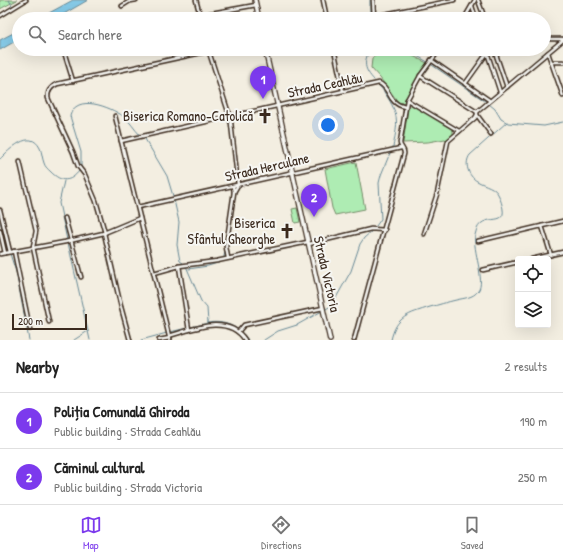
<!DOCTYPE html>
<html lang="en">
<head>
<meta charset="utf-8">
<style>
	:root { --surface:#fff; --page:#f2f2f2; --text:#222; --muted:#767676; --line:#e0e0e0; --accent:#7c3aed }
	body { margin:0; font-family:"Patrick Hand",sans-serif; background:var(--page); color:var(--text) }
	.controls { position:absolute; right:12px; bottom:12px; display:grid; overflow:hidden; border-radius:4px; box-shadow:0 4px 16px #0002 }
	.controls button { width:36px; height:36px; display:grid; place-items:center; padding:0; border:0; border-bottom:1px solid var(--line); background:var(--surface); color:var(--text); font:20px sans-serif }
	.scale { position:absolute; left:12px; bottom:10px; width:75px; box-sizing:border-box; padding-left:4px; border:2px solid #3b2a1e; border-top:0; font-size:11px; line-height:14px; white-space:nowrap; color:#3b2a1e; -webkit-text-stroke:3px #f6f6f2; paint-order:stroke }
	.you { position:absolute; left:328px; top:125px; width:14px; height:14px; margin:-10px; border:3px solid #fff; border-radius:50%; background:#1a73e8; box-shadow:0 0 0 6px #1a73e833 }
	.badge { display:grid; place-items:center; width:26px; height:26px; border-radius:50%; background:var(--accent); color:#fff; font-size:13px; font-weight:700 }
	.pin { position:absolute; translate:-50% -33px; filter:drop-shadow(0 1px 2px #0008) }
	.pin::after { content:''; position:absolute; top:21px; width:14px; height:12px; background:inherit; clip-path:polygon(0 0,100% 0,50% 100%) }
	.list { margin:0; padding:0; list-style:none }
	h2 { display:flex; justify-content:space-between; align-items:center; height:52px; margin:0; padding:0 16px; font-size:17px }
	h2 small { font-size:13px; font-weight:400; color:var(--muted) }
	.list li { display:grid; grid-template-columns:26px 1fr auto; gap:12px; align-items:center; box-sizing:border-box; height:56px; padding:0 16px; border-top:1px solid var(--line) }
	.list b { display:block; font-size:15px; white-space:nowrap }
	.list p { margin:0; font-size:13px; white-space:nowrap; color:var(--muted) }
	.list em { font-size:13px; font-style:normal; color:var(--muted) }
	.icon { flex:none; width:22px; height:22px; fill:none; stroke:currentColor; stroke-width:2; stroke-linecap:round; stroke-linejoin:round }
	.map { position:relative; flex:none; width:563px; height:340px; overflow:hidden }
	.search { position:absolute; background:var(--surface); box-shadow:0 4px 16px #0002; left:12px; right:12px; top:12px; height:44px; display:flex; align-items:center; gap:10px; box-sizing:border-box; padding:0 14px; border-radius:22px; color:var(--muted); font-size:15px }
	.sheet { height:164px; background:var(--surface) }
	nav { display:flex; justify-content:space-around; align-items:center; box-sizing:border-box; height:56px; border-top:1px solid var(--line); background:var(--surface); font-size:11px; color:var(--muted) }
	nav a { display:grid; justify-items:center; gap:2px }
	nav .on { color:var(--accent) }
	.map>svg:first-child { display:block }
	.green { fill:#aeecb3; stroke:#748b68 }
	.water { fill:#85c9e6; stroke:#678996 }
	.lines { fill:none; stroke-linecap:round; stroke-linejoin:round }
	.stream { stroke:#678996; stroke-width:1 }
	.street-casing { stroke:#3b2a1e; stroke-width:5.5 }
	.secondary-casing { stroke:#3b2a1e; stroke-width:6 }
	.street { stroke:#f6f6f2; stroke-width:2.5 }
	.secondary { stroke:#f6f6f2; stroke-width:3.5 }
	.labels { text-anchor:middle; stroke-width:4; stroke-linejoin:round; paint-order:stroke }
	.street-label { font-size:14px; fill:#3b2a1e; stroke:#f6f6f2 }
	.poi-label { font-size:14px; fill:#3b2a1e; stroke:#f6f6f2; text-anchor:end }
</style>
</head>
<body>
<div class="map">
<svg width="563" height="340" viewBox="0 0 563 340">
	<rect width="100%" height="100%" fill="#f3eee1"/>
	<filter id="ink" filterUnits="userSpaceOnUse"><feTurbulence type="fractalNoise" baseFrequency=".025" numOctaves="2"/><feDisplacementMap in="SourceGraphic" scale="8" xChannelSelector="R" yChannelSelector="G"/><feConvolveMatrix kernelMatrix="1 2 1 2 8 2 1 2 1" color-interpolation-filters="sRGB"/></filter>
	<g filter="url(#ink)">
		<g class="green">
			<polygon points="0,0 17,0 0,9"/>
			<polygon points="387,49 401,53 403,51 427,63 409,92 405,102 399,103 380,78 371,68 372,59 378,51"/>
			<polygon points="411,104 453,130 453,134 447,141 445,139 428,142 403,143 408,109"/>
			<polygon points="356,162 365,209 335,215 332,208 325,169"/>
			<polygon points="297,208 300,222 295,223 292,209"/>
		</g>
		<g class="water">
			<polygon points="73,0 88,0 55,19 38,19"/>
			<polygon points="19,30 19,39 0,50 0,40"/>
		</g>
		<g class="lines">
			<g class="stream">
				<polyline points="9,0 14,9"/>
				<polyline points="370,15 370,0"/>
				<path d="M 370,49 C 363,63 364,69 374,80"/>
				<polyline points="405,49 426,61 485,101"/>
				<path d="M 379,86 C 383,89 385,94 388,98 C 400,117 397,126 393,147"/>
				<polyline points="489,104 495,109 501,119 508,123 544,126 563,122"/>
				<polyline points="145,139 167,176 173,196"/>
				<path d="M 0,159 C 9,150 30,128 40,148 C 42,152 42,158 44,163 C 45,167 48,169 51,172 C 61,182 70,183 79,171"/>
				<path d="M 81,167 L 81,152 L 70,116 C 76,93 110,107 123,116 C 130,121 134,129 140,135"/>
				<polyline points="64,181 59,203 67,240"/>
				<polyline points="174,200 179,222 177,245 180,261 183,263"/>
				<polyline points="0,221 7,250"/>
				<polyline points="376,226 381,219 379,183 381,175 390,153"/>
				<polyline points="68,243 90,340"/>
				<polyline points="10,254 16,272 29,340"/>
				<polyline points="224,257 225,251"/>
				<path d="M 186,266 L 201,301 L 207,308 L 208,323 C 224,320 240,327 248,340"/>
				<polyline points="189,269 208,266 221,262"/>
				<polyline points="326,309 332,305 351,271 360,244 364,238 372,231"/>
				<polyline points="170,332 208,323"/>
				<polyline points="74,340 88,331"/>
				<polyline points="141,340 167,333"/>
				<polyline points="264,340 278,331 297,325 322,311"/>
				<path d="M 391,340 C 396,316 409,314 430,307 C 438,305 447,302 456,300 C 464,298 473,298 478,291 C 486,282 472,249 475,235 C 481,205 515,236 499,196 C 495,186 485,186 477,181 C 468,176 464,163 470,155 L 507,122"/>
			</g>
			<g class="street-casing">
				<g id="street">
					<polyline points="196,0 201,19"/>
					<polyline points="323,0 327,19"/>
					<polyline points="373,0 374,17"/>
					<polyline points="478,0 485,19"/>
					<polyline points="122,6 130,1 136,0"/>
					<polyline points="472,6 476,19"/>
					<polyline points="201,15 256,5"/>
					<polyline points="0,16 26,0"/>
					<polyline points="361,19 454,0"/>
					<polyline points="464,19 475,0"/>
					<polyline points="544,39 563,39"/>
					<polyline points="208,49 228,111"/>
					<polyline points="334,49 343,91"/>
					<polyline points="486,49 500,92"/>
					<polyline points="494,49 507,87"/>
					<polyline points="548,53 563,96"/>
					<polyline points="65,55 73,81"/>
					<polyline points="431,60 489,100"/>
					<polyline points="551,62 563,62"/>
					<polyline points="420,76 477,112"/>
					<polyline points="465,84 490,49"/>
					<polyline points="407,100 459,131"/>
					<polyline points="477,115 491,134"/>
					<polyline points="115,116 170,340"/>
					<polyline points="231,123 228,117 228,111 232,117 231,123 238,185 234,192 233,186"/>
					<path d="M 121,141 L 379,83 C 391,88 387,103 405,107"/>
					<polyline points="20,162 36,231 33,247 49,322"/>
					<polyline points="138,207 401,148"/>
					<polyline points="0,210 10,252"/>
					<polyline points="65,218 81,277"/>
					<polyline points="542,226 551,255"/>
					<polyline points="0,231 5,253"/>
					<polyline points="104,233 121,307 130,340"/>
					<path d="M 105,233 L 96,201 L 85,175 L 78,166 L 73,152 L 48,98 C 47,91 51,87 57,84 L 219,49"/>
					<polyline points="424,234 437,194 448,141 475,118 477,115 477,112 563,40"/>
					<polyline points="478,241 563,221"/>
					<polyline points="309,244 371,229 385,230"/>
					<polyline points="14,251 30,329"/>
					<polyline points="0,254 65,242 104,233 140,218"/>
					<polyline points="228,258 226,247 234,192"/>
					<polyline points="532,259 563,252"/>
					<polyline points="179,266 189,330"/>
					<polyline points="483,270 518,262"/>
					<polyline points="154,273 179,266 217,261 308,242"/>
					<polyline points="238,332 244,325 323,308"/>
					<path d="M 169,336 C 193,329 228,314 245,340"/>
					<polyline points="159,340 170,338"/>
					<path d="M 354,340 L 404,154 C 405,149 400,147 400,143 L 407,100 L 420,76 L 440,49"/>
				</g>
			</g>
			<g class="secondary-casing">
				<g id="secondary">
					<polyline points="255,0 259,19"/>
					<polyline points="265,49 330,340"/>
				</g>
			</g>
			<use href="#street" class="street"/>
			<use href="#secondary" class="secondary"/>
		</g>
	</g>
	<defs>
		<g id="church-bare" transform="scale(1.2)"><path d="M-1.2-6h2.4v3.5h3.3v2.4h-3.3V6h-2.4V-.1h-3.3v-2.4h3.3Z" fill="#3b2a1e" stroke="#f6f6f2" stroke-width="2.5" paint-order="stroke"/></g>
	</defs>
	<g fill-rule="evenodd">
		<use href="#church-bare" x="265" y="116"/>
		<use href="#church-bare" x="287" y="231"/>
	</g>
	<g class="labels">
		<g class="street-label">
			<text transform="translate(325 85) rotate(-12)" y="5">Strada Ceahlău</text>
			<text transform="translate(267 167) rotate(-13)" y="5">Strada Herculane</text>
			<text transform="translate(327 274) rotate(77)" y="5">Strada Victoria</text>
		</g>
		<g class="poi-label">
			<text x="253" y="121">Biserica Romano-Catolică</text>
			<text x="275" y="228">Biserica<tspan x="275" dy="16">Sfântul Gheorghe</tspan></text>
		</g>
	</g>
</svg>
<div class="controls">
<button><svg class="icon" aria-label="locate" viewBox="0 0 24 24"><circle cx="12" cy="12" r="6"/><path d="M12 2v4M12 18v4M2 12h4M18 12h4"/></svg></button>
<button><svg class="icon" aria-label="layers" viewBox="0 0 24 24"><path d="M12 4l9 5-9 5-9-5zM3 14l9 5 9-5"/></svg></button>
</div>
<div class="scale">200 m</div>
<div class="you"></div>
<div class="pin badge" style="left:263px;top:99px">1</div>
<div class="pin badge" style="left:314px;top:217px">2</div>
<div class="search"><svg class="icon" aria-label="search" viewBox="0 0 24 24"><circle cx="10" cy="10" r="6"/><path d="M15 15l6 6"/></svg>Search here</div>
</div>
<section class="sheet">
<h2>Nearby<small>2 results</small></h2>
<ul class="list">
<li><span class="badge">1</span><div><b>Poliția Comunală Ghiroda</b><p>Public building · Strada Ceahlău</p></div><em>190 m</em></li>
<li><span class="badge">2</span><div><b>Căminul cultural</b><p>Public building · Strada Victoria</p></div><em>250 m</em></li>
</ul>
</section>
<nav>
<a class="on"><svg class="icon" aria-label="map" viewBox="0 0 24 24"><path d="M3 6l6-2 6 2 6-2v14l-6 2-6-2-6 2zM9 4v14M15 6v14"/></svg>Map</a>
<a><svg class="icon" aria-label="directions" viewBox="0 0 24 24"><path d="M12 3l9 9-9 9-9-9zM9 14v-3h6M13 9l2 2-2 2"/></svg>Directions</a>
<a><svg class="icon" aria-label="saved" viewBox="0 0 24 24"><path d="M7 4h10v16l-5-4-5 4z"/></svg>Saved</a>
</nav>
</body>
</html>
